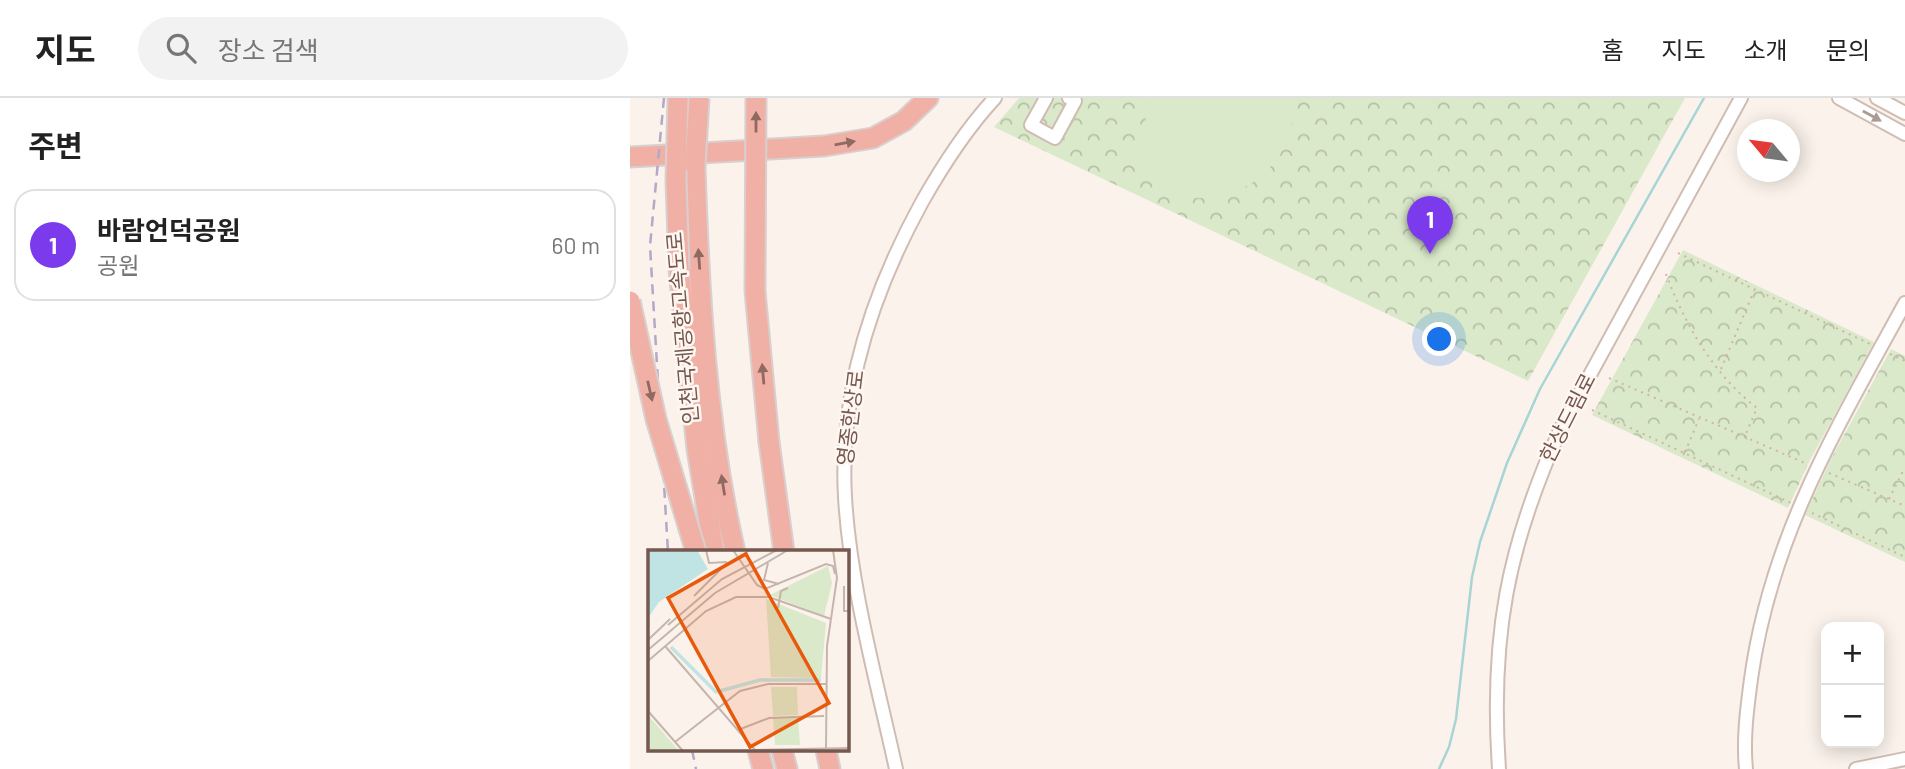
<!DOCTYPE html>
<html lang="ko">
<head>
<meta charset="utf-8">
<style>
	:root { --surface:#fff; --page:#f2f2f2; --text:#222; --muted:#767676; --line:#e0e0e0; --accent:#7c3aed }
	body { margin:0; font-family:Barlow,"Noto Sans KR",sans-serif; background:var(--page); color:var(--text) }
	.controls { position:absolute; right:21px; bottom:21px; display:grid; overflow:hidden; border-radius:14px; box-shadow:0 4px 18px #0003 }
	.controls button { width:63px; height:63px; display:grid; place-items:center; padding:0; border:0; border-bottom:2px solid var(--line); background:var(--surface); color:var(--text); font:35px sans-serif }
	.compass { position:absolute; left:1107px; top:21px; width:63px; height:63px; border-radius:50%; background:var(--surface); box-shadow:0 4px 18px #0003; rotate:299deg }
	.you { position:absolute; left:810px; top:242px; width:24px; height:24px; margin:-18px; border:5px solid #fff; border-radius:50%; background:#1a73e8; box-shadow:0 0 0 10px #1a73e833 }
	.badge { display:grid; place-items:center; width:46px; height:46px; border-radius:50%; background:var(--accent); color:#fff; font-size:23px; font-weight:700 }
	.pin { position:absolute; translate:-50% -58px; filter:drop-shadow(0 2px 4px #0008) }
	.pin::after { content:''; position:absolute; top:37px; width:24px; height:21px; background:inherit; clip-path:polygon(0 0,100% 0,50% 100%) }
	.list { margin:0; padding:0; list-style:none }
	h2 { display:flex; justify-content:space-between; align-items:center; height:91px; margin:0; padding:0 28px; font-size:30px }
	h2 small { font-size:23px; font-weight:400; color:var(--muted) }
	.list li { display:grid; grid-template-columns:46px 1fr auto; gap:21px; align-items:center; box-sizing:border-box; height:112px; margin:0 14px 14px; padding:0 14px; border:2px solid var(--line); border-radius:21px }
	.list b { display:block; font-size:26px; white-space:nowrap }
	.list p { margin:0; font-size:23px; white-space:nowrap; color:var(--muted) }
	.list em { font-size:23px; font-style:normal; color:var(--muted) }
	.icon { flex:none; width:38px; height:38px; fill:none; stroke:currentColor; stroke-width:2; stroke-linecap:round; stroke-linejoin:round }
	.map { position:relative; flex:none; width:1275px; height:671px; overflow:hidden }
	header { display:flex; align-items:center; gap:42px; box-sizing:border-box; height:98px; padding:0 35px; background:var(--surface); border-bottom:2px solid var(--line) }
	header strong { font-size:33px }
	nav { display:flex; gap:38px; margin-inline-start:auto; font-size:24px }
	.search { width:490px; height:63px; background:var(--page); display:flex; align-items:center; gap:18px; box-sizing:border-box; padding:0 24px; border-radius:38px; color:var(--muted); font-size:26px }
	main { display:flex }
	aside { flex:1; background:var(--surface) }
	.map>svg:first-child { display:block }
	.park { fill:url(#park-crowns) }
	.pitch { fill:#dae9c9 }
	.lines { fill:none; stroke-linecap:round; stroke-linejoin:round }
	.stream { stroke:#a7d4d5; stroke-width:2.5 }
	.minor-casing { stroke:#cfbcb3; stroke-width:16 }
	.highway-casing { stroke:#d8d0ce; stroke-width:23 }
	.path { stroke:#d4b2a7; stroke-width:2; stroke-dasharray:2 5; stroke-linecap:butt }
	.minor { stroke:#fff; stroke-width:12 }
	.highway { stroke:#f1b0a6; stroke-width:19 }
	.rail { stroke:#b4a8c6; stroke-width:2.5; stroke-dasharray:10 7; stroke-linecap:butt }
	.highway-bridge-casing { stroke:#d8d0ce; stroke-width:23; stroke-linecap:butt }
	.highway-bridge { stroke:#f1b0a6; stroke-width:19 }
	.oneway { fill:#ac9b95 }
	.oneway2 { fill:#8e6a60 }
	.labels { text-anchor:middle; stroke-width:5; stroke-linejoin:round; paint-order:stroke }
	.street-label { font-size:21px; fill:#75584f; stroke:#fef7f1 }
	.inset-river { fill:none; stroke:#c0e4e4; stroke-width:3.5 }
	.inset-road { fill:none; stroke:#c5b5ad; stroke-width:2 }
	.view { fill:#e8590c; fill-opacity:0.15; stroke:#e8590c; stroke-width:3.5 }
	.inset-edge { fill:none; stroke:#75584f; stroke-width:3.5 }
</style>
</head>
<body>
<header>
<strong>지도</strong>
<div class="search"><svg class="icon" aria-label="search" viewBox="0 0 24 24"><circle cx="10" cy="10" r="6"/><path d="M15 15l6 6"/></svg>장소 검색</div>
<nav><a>홈</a><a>지도</a><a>소개</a><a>문의</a></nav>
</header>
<main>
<aside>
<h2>주변<small></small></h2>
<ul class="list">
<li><span class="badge">1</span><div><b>바람언덕공원</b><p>공원</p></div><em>60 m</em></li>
</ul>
</aside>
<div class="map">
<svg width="1275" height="671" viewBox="0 0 1275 671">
	<defs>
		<pattern id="park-crowns" width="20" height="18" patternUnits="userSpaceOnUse" patternTransform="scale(1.75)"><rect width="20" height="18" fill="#dae9c9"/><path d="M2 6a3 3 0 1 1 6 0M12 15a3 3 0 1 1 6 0" fill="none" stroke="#b5c0a6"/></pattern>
	</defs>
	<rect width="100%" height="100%" fill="#fbf3eb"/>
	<g class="park">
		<polygon points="389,0 1055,0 898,283 364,29"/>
		<polygon points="1053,152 1244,244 1179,364 1158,410 962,317"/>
		<polygon points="1261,251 1275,258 1275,464 1175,417 1201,361"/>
	</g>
	<path class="pitch" d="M 519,0 L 662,0 C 671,57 616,108 560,99 C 540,96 523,86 507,73 Z"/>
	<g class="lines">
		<polyline class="stream" points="809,671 819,649 826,621 842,479 850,444 877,365 910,291 1074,0"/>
		<g class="minor-casing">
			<g id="minor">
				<polyline points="416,0 401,27 425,40 445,3 439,0"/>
				<polyline points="1209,0 1275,36"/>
				<polyline points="1247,0 1275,15"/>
				<path d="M 266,671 C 247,584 220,488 215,399 C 209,295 242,195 292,104 C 313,67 336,31 365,0"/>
				<path d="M 869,671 C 860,540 877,449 931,330 L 1111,0"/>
				<path d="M 1116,671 C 1113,641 1117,611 1121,581 C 1141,437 1207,330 1275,205"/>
				<polyline points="1226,671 1275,661"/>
			</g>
		</g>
		<g class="highway-casing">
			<g id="highway">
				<polyline points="0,59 194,48 243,40 274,23 298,0"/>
				<path d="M 65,68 C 69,196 76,328 105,454"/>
				<polyline points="49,171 67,351 84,454"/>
				<polyline points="139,344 154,454"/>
				<polyline points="128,652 133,671"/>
				<polyline points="152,652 157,671"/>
				<polyline points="196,652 200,671"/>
			</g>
		</g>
		<g class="path">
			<polyline points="1048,155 1240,246"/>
			<path d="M 1036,176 C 1055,227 1084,277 1127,310 L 1115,338"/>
			<polyline points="1260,256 1275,263"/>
			<polyline points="1091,271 1124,193"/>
			<polyline points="979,280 1177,366"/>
			<polyline points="962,312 1161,405"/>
			<polyline points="1055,354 1069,321"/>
			<polyline points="1199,375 1275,408"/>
			<polyline points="1259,401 1273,373 1275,373"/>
			<polyline points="1182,415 1275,459"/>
		</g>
		<use href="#minor" class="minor"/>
		<use href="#highway" class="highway"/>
		<g class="rail">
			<polyline points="34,0 20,148 38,454"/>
			<polyline points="62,652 66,671"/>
		</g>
		<g class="highway-bridge-casing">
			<g id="highway-bridge">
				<polyline points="48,0 46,82 49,171"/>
				<polyline points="126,0 125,193 139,344"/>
				<polyline points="65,68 69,0"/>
				<polyline points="0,203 26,321 66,454"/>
			</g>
		</g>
		<use href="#highway-bridge" class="highway-bridge"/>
	</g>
	<defs><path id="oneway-solid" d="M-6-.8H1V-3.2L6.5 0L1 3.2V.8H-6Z" transform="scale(1.75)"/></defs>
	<use class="oneway" href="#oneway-solid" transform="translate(1242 18) rotate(29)"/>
	<g class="oneway2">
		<use href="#oneway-solid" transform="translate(126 24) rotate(-90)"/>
		<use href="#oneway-solid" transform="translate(215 45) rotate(-10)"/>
		<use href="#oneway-solid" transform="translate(69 161) rotate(-94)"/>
		<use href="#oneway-solid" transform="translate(133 276) rotate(-95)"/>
		<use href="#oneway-solid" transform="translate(20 293) rotate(77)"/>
		<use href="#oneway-solid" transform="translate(93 387) rotate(-99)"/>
	</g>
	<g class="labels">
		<g class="street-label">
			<text transform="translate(53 230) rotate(-95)" y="7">인천국제공항고속도로</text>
			<text transform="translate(221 320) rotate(-83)" y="7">영종한상로</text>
			<text transform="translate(938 320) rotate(-63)" y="7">한상드림로</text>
		</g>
	</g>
	<g transform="translate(18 452)">
		<rect width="201" height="201" fill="#fbf3eb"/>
		<path d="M 0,165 L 31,201 L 0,201 Z" fill="#dae9c9"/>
		<path d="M 180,16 L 184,33 L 176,66 L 122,45 ZM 118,49 L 178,73 L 173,128 L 123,127 ZM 123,137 L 149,137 L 150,165 L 125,166 ZM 125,168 L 150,168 L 152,195 L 127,195 Z" fill="#dae9c9"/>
		<path d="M123 74a10 10 0 1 1 20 0a10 10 0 1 1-20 0Z" fill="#dae9c9"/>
		<path d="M 0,0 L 49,0 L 60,19 L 11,52 L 0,68 Z" fill="#c0e4e4"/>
		<path class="inset-river" d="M 23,97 L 68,142 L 112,130 L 173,130"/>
		<path class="inset-road" d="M 58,0 L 61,13 L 79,12M 85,0 L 109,35 L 117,39 L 178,14 L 185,16 L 187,24M 120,13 L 116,30 L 131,34M 196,36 L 196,61 L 202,61M 46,46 L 77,15 L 102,0M 130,58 L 133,41 L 140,38M 20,75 L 74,29 L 129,0M 0,90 L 22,69M 17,96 L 107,200M 0,100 L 67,43 L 140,0M 0,111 L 58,61 L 88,47 L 121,47 L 183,69M 0,161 L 35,201M 90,180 L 121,168 L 176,166M 27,192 L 92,141 L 120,134 L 179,134M 178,198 L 179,96 L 189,28 L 185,0M 106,200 L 202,198"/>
		<path class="view" d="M 98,4 L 181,153 L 102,197 L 20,48 Z"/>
		<rect width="201" height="201" class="inset-edge"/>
	</g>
</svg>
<div class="controls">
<button>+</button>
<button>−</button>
</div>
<svg class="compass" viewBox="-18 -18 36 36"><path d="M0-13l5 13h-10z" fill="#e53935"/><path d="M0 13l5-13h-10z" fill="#767676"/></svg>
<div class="you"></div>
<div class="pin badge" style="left:800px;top:156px">1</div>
</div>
</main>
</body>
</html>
